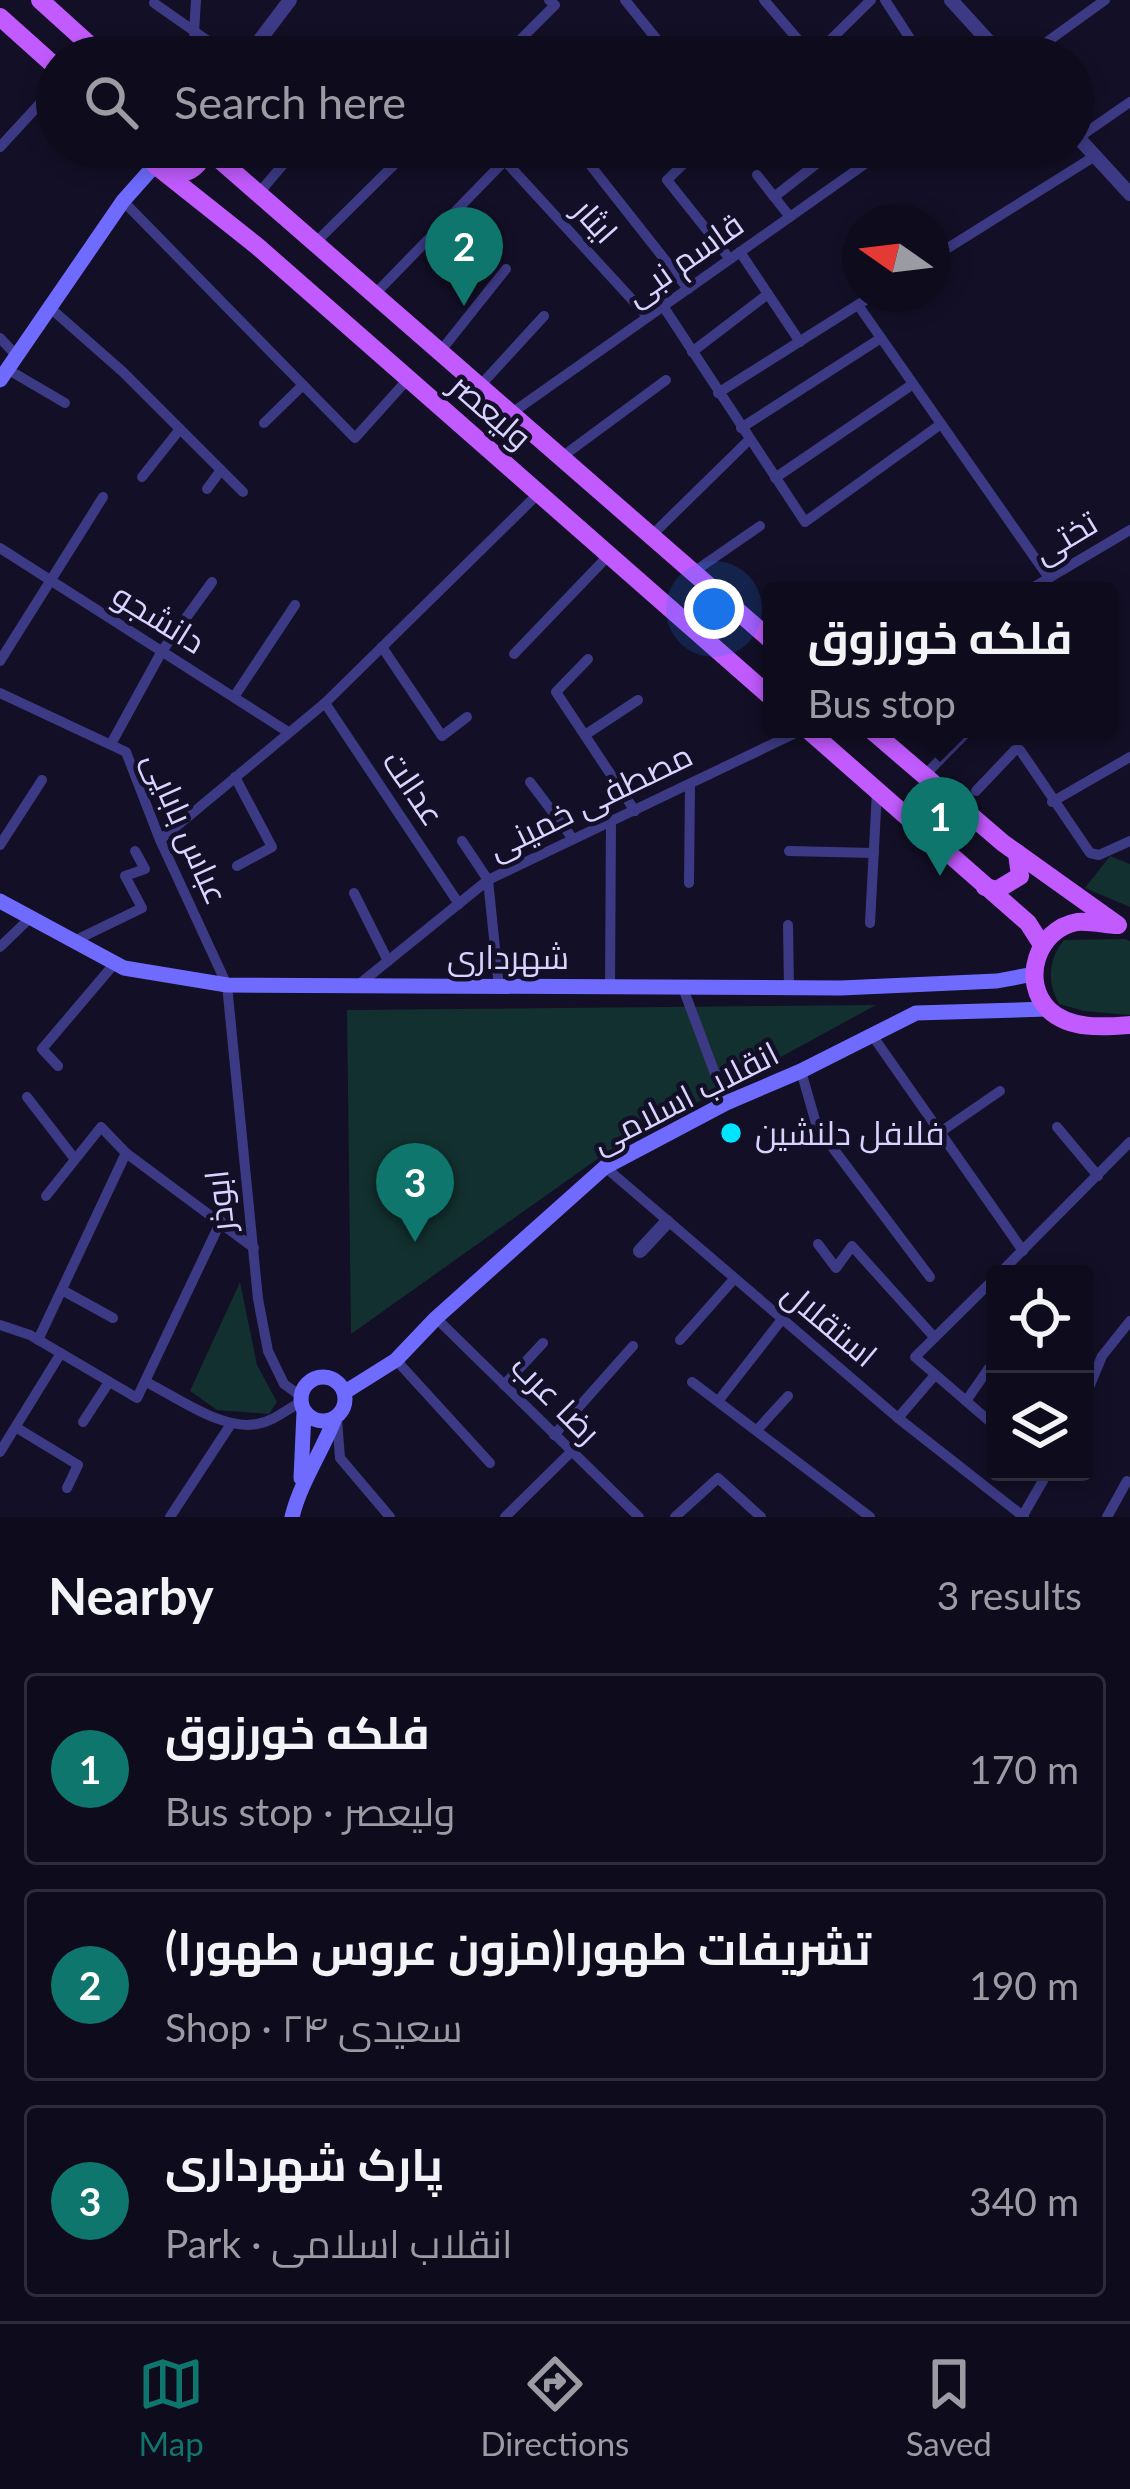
<!DOCTYPE html>
<html lang="en">
<head>
<meta charset="utf-8">
<style>
	:root { --surface:#0e0b1c; --page:#1c1929; --text:#f1f3f6; --muted:#9b9ba3; --line:#2e2b3b; --accent:#0f766e }
	body { margin:0; font-family:Lato,Cairo,sans-serif; background:var(--page); color:var(--text) }
	.controls { position:absolute; right:36px; bottom:36px; display:grid; overflow:hidden; border-radius:12px; box-shadow:0 6px 18px #0003 }
	.controls button { width:108px; height:108px; display:grid; place-items:center; padding:0; border:0; border-bottom:3px solid var(--line); background:var(--surface); color:var(--text); font:60px sans-serif }
	.compass { position:absolute; left:842px; top:204px; width:108px; height:108px; border-radius:50%; background:var(--surface); box-shadow:0 6px 18px #0003; rotate:284deg }
	.you { position:absolute; left:714px; top:609px; width:42px; height:42px; margin:-30px; border:9px solid #fff; border-radius:50%; background:#1a73e8; box-shadow:0 0 0 18px #1a73e833 }
	.badge { display:grid; place-items:center; width:78px; height:78px; border-radius:50%; background:var(--accent); color:#fff; font-size:39px; font-weight:700 }
	.pin { position:absolute; translate:-50% -99px; filter:drop-shadow(0 3px 6px #0008) }
	.pin::after { content:''; position:absolute; top:63px; width:42px; height:36px; background:inherit; clip-path:polygon(0 0,100% 0,50% 100%) }
	.popup { position:absolute; left:763px; top:582px; width:354px; height:156px; box-sizing:border-box; display:grid; place-content:center; border-radius:12px; background:var(--surface); filter:drop-shadow(0 3px 9px #0005); font-size:39px; white-space:nowrap; color:var(--muted) }
	.popup b { font-size:45px; color:var(--text) }
	.popup::after { content:''; position:absolute; left:50%; top:100%; margin-left:-24px; border:24px solid transparent; border-top-color:var(--surface) }
	.list { margin:0; padding:0; list-style:none }
	h2 { display:flex; justify-content:space-between; align-items:center; height:156px; margin:0; padding:0 48px; font-size:51px }
	h2 small { font-size:39px; font-weight:400; color:var(--muted) }
	.list li { display:grid; grid-template-columns:78px 1fr auto; gap:36px; align-items:center; box-sizing:border-box; height:192px; margin:0 24px 24px; padding:0 24px; border:3px solid var(--line); border-radius:12px }
	.list b { display:block; font-size:45px; white-space:nowrap }
	.list p { margin:0; font-size:39px; white-space:nowrap; color:var(--muted) }
	.list em { font-size:39px; font-style:normal; color:var(--muted) }
	.icon { flex:none; width:66px; height:66px; fill:none; stroke:currentColor; stroke-width:2; stroke-linecap:round; stroke-linejoin:round }
	.map { position:relative; flex:none; width:1130px; height:1517px; overflow:hidden }
	.search { position:absolute; background:var(--surface); box-shadow:0 6px 18px #0003; left:36px; right:36px; top:36px; height:132px; display:flex; align-items:center; gap:30px; box-sizing:border-box; padding:0 42px; border-radius:66px; color:var(--muted); font-size:45px }
	.sheet { height:804px; background:var(--surface) }
	nav { display:flex; justify-content:space-around; align-items:center; box-sizing:border-box; height:168px; border-top:3px solid var(--line); background:var(--surface); font-size:33px; color:var(--muted) }
	nav a { display:grid; justify-items:center; gap:6px }
	nav .on { color:var(--accent) }
	.map>svg:first-child { display:block }
	.green { fill:#12302f }
	.lines { fill:none; stroke-linecap:round; stroke-linejoin:round }
	.minor { stroke:#3d3a85; stroke-width:10 }
	.tertiary { stroke:#3d3a85; stroke-width:14 }
	.secondary { stroke:#6f6bff; stroke-width:15 }
	.primary { stroke:#c25bff; stroke-width:18 }
	.poi-dot { fill:#00e5ff; stroke:#130f26; stroke-width:4.5 }
	.labels { text-anchor:middle; stroke-width:9; stroke-linejoin:round; paint-order:stroke }
	.street-label { font-size:33px; fill:#d9d4ff; stroke:#130f26 }
	.poi-label { font-size:33px; fill:#d9d4ff; stroke:#130f26; text-anchor:start }
</style>
</head>
<body>
<div class="map">
<svg width="1130" height="1517" viewBox="0 0 1130 1517">
	<rect width="100%" height="100%" fill="#130f26"/>
	<g class="green">
		<polygon points="1110,856 1130,864 1130,907 1085,888"/>
		<path d="M 1125,939 L 1130,941 L 1130,1015 L 1084,1011 L 1059,1004 C 1047,983 1048,959 1064,940 Z"/>
		<polygon points="876,1005 610,1150 351,1334 347,1010"/>
		<polygon points="240,1282 257,1365 277,1402 269,1414 217,1410 190,1391"/>
	</g>
	<g class="lines">
		<g class="minor">
			<polyline points="625,0 671,57"/>
			<polyline points="764,0 813,57"/>
			<polyline points="885,0 922,57"/>
			<polyline points="154,3 231,57"/>
			<polyline points="194,33 196,0"/>
			<polyline points="503,57 555,5 549,0"/>
			<polyline points="813,57 871,0"/>
			<polyline points="1026,57 1105,0"/>
			<polyline points="1078,138 1130,102"/>
			<polyline points="0,147 57,85"/>
			<polyline points="576,147 688,289"/>
			<polyline points="701,147 667,180 730,259"/>
			<polyline points="505,161 648,317"/>
			<polyline points="757,175 790,217"/>
			<polyline points="258,194 298,147"/>
			<polyline points="774,197 838,147"/>
			<polyline points="123,201 355,438 408,379"/>
			<polyline points="314,244 412,147"/>
			<polyline points="740,252 800,342"/>
			<polyline points="932,258 1095,156"/>
			<polyline points="374,295 518,147"/>
			<polyline points="858,305 1049,578"/>
			<polyline points="48,306 123,372 243,492"/>
			<polyline points="663,306 805,522 941,424"/>
			<polyline points="0,338 16,355"/>
			<polyline points="692,352 768,294"/>
			<polyline points="439,353 506,269"/>
			<polyline points="7,369 65,403"/>
			<polyline points="478,388 544,316"/>
			<polyline points="718,393 875,294"/>
			<polyline points="509,415 889,147"/>
			<polyline points="264,423 303,385"/>
			<polyline points="741,428 881,338"/>
			<polyline points="559,459 666,380"/>
			<polyline points="142,477 180,429"/>
			<polyline points="775,478 913,384"/>
			<polyline points="207,489 221,470"/>
			<polyline points="650,537 749,440"/>
			<polyline points="0,548 288,732"/>
			<polyline points="692,573 760,526"/>
			<polyline points="1027,591 1130,530"/>
			<polyline points="382,647 442,736 467,717"/>
			<polyline points="514,654 609,555"/>
			<polyline points="588,659 556,692 635,811"/>
			<polyline points="0,661 103,497"/>
			<polyline points="0,693 126,752 160,840 227,985 258,1299 268,1351 284,1384 302,1397"/>
			<polyline points="234,697 295,605"/>
			<polyline points="325,703 459,904"/>
			<polyline points="585,735 638,700"/>
			<polyline points="111,744 162,651 212,582"/>
			<polyline points="924,776 969,730"/>
			<polyline points="235,777 272,847 237,866"/>
			<polyline points="530,782 573,839"/>
			<polyline points="976,791 1015,750 1020,750 1090,853 1099,855 1130,841"/>
			<polyline points="1052,802 1130,757"/>
			<polyline points="160,840 325,703 539,493"/>
			<polyline points="462,841 488,880 499,987"/>
			<polyline points="0,845 42,780"/>
			<polyline points="789,851 874,853"/>
			<polyline points="689,883 690,784"/>
			<polyline points="354,893 388,961"/>
			<polyline points="870,923 877,791"/>
			<polyline points="788,925 789,988"/>
			<polyline points="74,941 142,908 125,876 145,869 135,851"/>
			<polyline points="0,947 30,918"/>
			<polyline points="357,986 488,880 804,729"/>
			<polyline points="610,988 611,821"/>
			<polyline points="683,988 726,1103"/>
			<polyline points="872,1035 1023,1251"/>
			<polyline points="58,1066 42,1049 115,963"/>
			<polyline points="801,1071 817,1127 930,1277"/>
			<polyline points="27,1097 74,1158"/>
			<polyline points="1057,1127 1098,1176"/>
			<polyline points="939,1133 1000,1091"/>
			<polyline points="605,1167 898,1418 1024,1517"/>
			<polyline points="46,1196 101,1127 126,1153 254,1248"/>
			<polyline points="818,1244 836,1268 852,1246 934,1337"/>
			<polyline points="999,1274 1130,1142"/>
			<polyline points="995,1278 915,1357 995,1426"/>
			<polyline points="62,1290 113,1318"/>
			<polyline points="436,1318 639,1517"/>
			<polyline points="0,1325 30,1335 137,1398 221,1221"/>
			<polyline points="38,1340 126,1153"/>
			<polyline points="680,1340 734,1279"/>
			<polyline points="396,1360 490,1463"/>
			<path d="M 146,1382 C 177,1397 222,1431 257,1424 C 274,1421 286,1410 301,1402"/>
			<polyline points="692,1382 870,1517"/>
			<polyline points="504,1385 543,1343"/>
			<polyline points="1085,1397 1102,1356 1130,1321"/>
			<polyline points="719,1400 783,1318"/>
			<polyline points="966,1401 989,1368"/>
			<polyline points="898,1418 935,1375"/>
			<polyline points="337,1419 340,1458 390,1517"/>
			<polyline points="83,1422 109,1382"/>
			<polyline points="17,1428 78,1465 67,1488"/>
			<polyline points="757,1430 788,1396"/>
			<polyline points="554,1435 633,1346"/>
			<polyline points="0,1452 61,1353"/>
			<polyline points="170,1517 231,1424"/>
			<polyline points="505,1517 571,1452"/>
			<polyline points="675,1517 718,1478 761,1517"/>
			<polyline points="1022,1517 1048,1472"/>
			<polyline points="1107,1517 1127,1481"/>
		</g>
		<g class="tertiary">
			<polyline points="951,0 1003,57"/>
			<polyline points="247,57 290,0"/>
			<polyline points="1073,132 1130,194"/>
			<polyline points="640,1251 667,1222"/>
		</g>
		<g class="secondary">
			<polyline points="0,380 123,201 155,165"/>
			<polyline points="0,901 124,968 227,985 841,988 997,981 1034,974"/>
			<circle cx="323" cy="1399" r="22"/>
			<polyline points="345,1392 396,1360 436,1318 605,1167 726,1103 801,1071 916,1013 1048,1009"/>
			<polyline points="301,1478 304,1412"/>
			<path d="M 292,1517 C 301,1481 322,1452 335,1418"/>
		</g>
		<g class="primary">
			<polyline points="40,0 103,57"/>
			<polyline points="0,17 57,68"/>
			<polyline points="148,147 155,165 257,246 772,698"/>
			<polyline points="206,148 772,641"/>
			<path d="M 167,173 C 188,176 200,168 206,147"/>
			<polyline points="807,729 1028,923 1042,945"/>
			<polyline points="870,729 1003,843 1118,925"/>
			<polyline points="985,887 997,890 1020,876 1017,853"/>
			<path d="M 1115,925 C 1104,924 1088,921 1077,922 C 1037,929 1020,982 1049,1010 C 1070,1030 1104,1027 1130,1025"/>
		</g>
	</g>
	<circle class="poi-dot" cx="731" cy="1133" r="12"/>
	<g class="labels">
		<g class="street-label">
			<text transform="translate(596 221) rotate(48)" y="12">ایثار</text>
			<text transform="translate(684 259) rotate(-35)" y="12">قاسم نبی</text>
			<text transform="translate(491 411) rotate(41)" y="12">ولیعصر</text>
			<text transform="translate(1065 537) rotate(-31)" y="12">تختی</text>
			<text transform="translate(159 618) rotate(32)" y="12">دانشجو</text>
			<text transform="translate(414 788) rotate(56)" y="12">عدالت</text>
			<text transform="translate(590 801) rotate(-26)" y="12">مصطفی خمینی</text>
			<text transform="translate(186 828) rotate(66)" y="12">عباس بابایی</text>
			<text x="508" y="969">شهرداری</text>
			<text transform="translate(685 1097) rotate(-27)" y="12">انقلاب اسلامی</text>
			<text transform="translate(219 1201) rotate(-96)" y="12">ابوذر</text>
			<text transform="translate(830 1324) rotate(40)" y="12">استقلال</text>
			<text transform="translate(556 1399) rotate(45)" y="12">رضا عرب</text>
		</g>
		<g class="poi-label">
			<text x="755" y="1145">فلافل دلنشین</text>
		</g>
	</g>
</svg>
<div class="controls">
<button><svg class="icon" aria-label="locate" viewBox="0 0 24 24"><circle cx="12" cy="12" r="6"/><path d="M12 2v4M12 18v4M2 12h4M18 12h4"/></svg></button>
<button><svg class="icon" aria-label="layers" viewBox="0 0 24 24"><path d="M12 4l9 5-9 5-9-5zM3 14l9 5 9-5"/></svg></button>
</div>
<svg class="compass" viewBox="-18 -18 36 36"><path d="M0-13l5 13h-10z" fill="#e53935"/><path d="M0 13l5-13h-10z" fill="#9b9ba3"/></svg>
<div class="you"></div>
<div class="pin badge" style="left:940px;top:876px">1</div>
<div class="popup"><b>فلکه خورزوق</b>Bus stop</div>
<div class="pin badge" style="left:464px;top:306px">2</div>
<div class="pin badge" style="left:415px;top:1242px">3</div>
<div class="search"><svg class="icon" aria-label="search" viewBox="0 0 24 24"><circle cx="10" cy="10" r="6"/><path d="M15 15l6 6"/></svg>Search here</div>
</div>
<section class="sheet">
<h2>Nearby<small>3 results</small></h2>
<ul class="list">
<li><span class="badge">1</span><div><b>فلکه خورزوق</b><p>Bus stop · ولیعصر</p></div><em>170 m</em></li>
<li><span class="badge">2</span><div><b>تشریفات طهورا(مزون عروس طهورا)</b><p>Shop · ۲۴ سعیدی</p></div><em>190 m</em></li>
<li><span class="badge">3</span><div><b>پارک شهرداری</b><p>Park · انقلاب اسلامی</p></div><em>340 m</em></li>
</ul>
</section>
<nav>
<a class="on"><svg class="icon" aria-label="map" viewBox="0 0 24 24"><path d="M3 6l6-2 6 2 6-2v14l-6 2-6-2-6 2zM9 4v14M15 6v14"/></svg>Map</a>
<a><svg class="icon" aria-label="directions" viewBox="0 0 24 24"><path d="M12 3l9 9-9 9-9-9zM9 14v-3h6M13 9l2 2-2 2"/></svg>Directions</a>
<a><svg class="icon" aria-label="saved" viewBox="0 0 24 24"><path d="M7 4h10v16l-5-4-5 4z"/></svg>Saved</a>
</nav>
</body>
</html>
